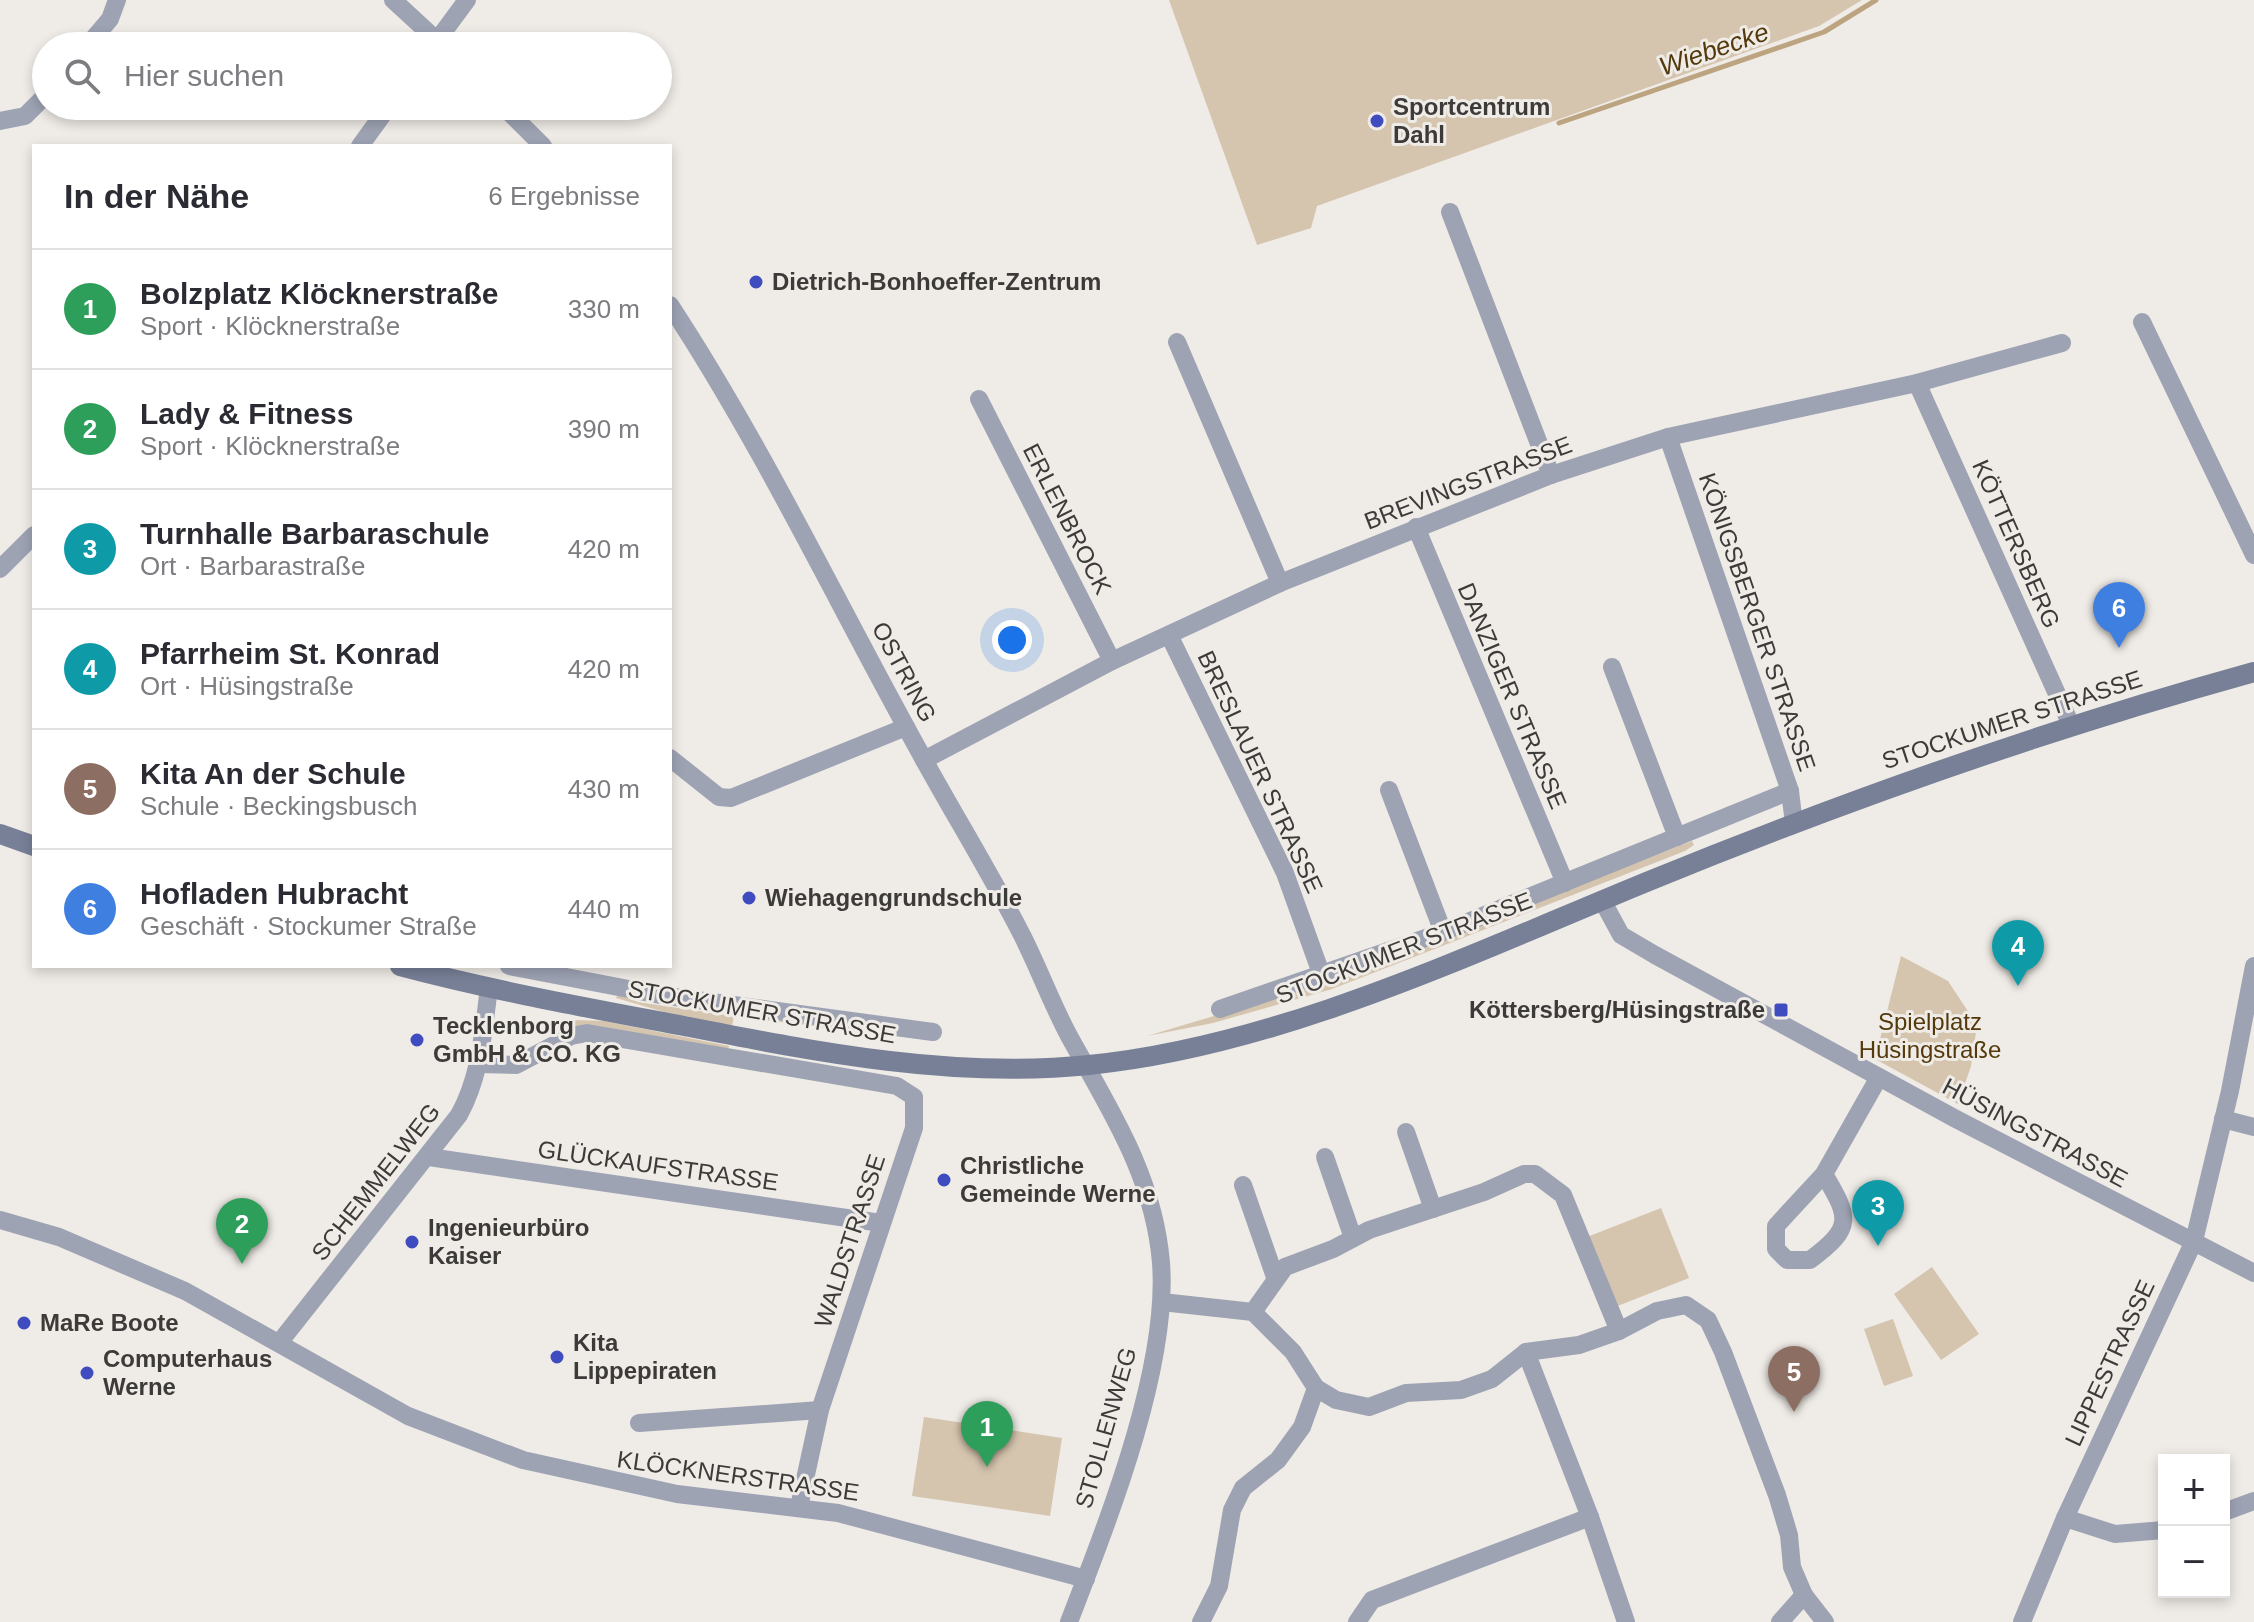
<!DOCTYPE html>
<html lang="de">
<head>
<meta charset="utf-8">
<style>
	:root { --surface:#fff; --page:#f7f7f7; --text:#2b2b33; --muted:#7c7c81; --line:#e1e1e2; --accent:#0f766e }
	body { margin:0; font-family:Helvetica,sans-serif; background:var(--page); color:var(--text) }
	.controls { position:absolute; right:24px; bottom:24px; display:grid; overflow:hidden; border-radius:0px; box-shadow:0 4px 12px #0003 }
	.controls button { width:72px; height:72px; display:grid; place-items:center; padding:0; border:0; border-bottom:2px solid var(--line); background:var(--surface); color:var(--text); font:40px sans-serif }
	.you { position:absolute; left:1012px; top:640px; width:28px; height:28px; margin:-20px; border:6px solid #fff; border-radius:50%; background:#1a73e8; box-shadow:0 0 0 12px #1a73e833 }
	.badge { display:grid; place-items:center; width:52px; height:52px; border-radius:50%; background:var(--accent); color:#fff; font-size:26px; font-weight:700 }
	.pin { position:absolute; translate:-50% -66px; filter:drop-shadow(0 2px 4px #0008) }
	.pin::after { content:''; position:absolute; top:42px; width:28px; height:24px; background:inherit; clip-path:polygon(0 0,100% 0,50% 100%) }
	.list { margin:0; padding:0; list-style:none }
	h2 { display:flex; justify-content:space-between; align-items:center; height:104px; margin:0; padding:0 32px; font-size:34px }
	h2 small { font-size:26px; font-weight:400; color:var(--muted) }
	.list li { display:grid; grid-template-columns:52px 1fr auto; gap:24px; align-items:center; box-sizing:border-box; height:120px; padding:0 32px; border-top:2px solid var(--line) }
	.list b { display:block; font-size:30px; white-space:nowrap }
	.list p { margin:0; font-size:26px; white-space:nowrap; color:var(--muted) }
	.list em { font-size:26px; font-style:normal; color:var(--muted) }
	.icon { flex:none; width:44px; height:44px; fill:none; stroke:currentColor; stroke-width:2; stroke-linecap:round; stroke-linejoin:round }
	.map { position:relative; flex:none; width:2254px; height:1622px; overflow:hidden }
	.search { position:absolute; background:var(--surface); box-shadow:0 4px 12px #0003; left:32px; top:32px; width:640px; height:88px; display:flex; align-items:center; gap:20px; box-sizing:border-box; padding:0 28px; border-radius:44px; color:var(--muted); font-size:30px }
	.panel { position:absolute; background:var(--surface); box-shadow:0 4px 12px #0003; left:32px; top:144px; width:640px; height:824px; border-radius:0px }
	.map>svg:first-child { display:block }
	.green { fill:#d5c5ae }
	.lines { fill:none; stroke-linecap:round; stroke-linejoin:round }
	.stream { stroke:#bda480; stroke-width:5 }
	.minor { stroke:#9ea3b4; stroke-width:18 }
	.secondary { stroke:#788098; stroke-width:20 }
	.poi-dot { fill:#3e4cbf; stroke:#efebe6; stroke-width:3 }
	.labels { text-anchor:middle; stroke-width:6; stroke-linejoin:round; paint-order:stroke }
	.poi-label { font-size:24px; font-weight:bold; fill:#3d3b39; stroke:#efebe6; text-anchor:start }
	.street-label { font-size:24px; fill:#3d3b39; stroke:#efebe6 }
	.park-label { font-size:24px; fill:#53390b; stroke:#efebe6 }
	.water-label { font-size:26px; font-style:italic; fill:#53390b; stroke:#efebe6 }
</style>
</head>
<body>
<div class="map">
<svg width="2254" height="1622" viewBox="0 0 2254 1622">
	<rect width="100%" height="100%" fill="#efebe6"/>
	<g class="green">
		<polygon points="1169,0 1862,0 1819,26 1317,206 1311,228 1257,245"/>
		<polygon points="1692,841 1694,845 1685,851 1332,989 1213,1023 1147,1036 1321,984"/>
		<polygon points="1901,956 1948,981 1977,1025 1971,1066 1958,1104 1875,1059"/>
		<polygon points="619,992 631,994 637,1002 734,1016 732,1026 675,1015 616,998"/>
		<polygon points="748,1013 928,1040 747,1018"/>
		<polygon points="573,1020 604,1021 729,1046 728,1051 575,1027"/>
		<polygon points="1661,1208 1689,1278 1615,1307 1587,1237"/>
		<polygon points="1932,1267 1979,1334 1941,1360 1894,1294"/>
		<polygon points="1893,1319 1913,1376 1884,1386 1864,1329"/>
		<polygon points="924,1417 1062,1438 1050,1516 912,1496"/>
	</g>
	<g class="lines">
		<polyline class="stream" points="1559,123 1824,32 1876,0"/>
		<g class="minor">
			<polyline points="393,0 443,46"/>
			<polyline points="87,46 110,19 117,0"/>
			<polyline points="433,46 467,0"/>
			<polyline points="503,106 543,146"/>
			<polyline points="0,121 25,116 46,95"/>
			<polyline points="360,146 389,106"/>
			<polyline points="1450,212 1551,475"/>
			<path d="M 670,305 C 765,450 839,607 923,758 C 956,818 992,876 1023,937 C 1039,969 1052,1004 1069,1036 C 1110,1110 1154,1176 1161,1263 C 1169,1369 1107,1523 1069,1622"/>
			<polyline points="2142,322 2254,555"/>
			<polyline points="1177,342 1280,583"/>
			<polyline points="1917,383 2071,725"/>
			<polyline points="979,399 1112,661"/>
			<polyline points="1668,437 1790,791 1794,824"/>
			<polyline points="1416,527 1565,883"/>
			<polyline points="0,569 34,535"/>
			<polyline points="1169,635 1285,873 1322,976"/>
			<polyline points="1612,667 1677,837"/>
			<polyline points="670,758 719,797 731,798 906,727"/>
			<polyline points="924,760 1112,661 1280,583 1551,475 1668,437 1917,383 2062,343"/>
			<polyline points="1389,790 1443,932"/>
			<polyline points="1602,900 1621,935 1655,955 1956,1119 2254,1273"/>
			<polyline points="509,966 660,995 933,1032"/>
			<polyline points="1220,1009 1443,932 1790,791"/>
			<polyline points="479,1064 516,1065 571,1036 587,1033 897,1086 914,1097 914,1128 820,1410 799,1507"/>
			<polyline points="2223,1119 2254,1127"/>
			<polyline points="1406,1132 1433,1209"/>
			<polyline points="429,1157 881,1223"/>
			<polyline points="1325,1157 1353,1238"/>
			<path d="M 1824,1174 C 1849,1217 1855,1227 1810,1260 L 1787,1260 L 1776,1249 L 1776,1226 L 1824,1174 L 1879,1077"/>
			<polyline points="1243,1185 1275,1277"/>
			<polyline points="0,1220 59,1237 185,1291 408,1416 523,1460 677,1494 838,1513 1086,1579"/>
			<polyline points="1162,1302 1253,1312 1293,1352 1316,1388"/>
			<polyline points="1253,1312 1285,1267 1333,1249 1369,1230 1484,1192 1524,1174 1535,1174 1563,1195 1619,1331"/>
			<path d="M 279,1343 L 459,1115 C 481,1075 483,1032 489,988"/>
			<polyline points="1526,1352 1590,1517 1626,1622"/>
			<polyline points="639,1423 820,1410"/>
			<polyline points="2224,1512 2254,1501"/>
			<polyline points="2065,1518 2115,1534 2164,1530"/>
			<polyline points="1201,1622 1219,1586 1232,1510 1243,1488 1278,1460 1302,1427 1316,1388 1336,1400 1369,1407 1406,1393 1461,1390 1492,1379 1526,1352 1579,1345 1619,1331 1657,1311 1686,1305 1708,1320 1723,1352 1777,1495 1789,1535 1792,1567 1804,1595"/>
			<polyline points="1357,1622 1372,1600 1590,1517"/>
			<polyline points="1780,1622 1804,1595 1825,1622"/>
			<polyline points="2022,1622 2065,1518 2194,1241 2230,1091 2254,966"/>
		</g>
		<g class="secondary">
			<polyline points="0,834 34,846"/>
			<path d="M 400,966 C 494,991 589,1008 684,1026 C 817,1052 953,1079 1089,1065 C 1280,1046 1473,953 1649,881 C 1847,800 2048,729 2254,672"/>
		</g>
	</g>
	<g class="poi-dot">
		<circle cx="1377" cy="121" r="8"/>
		<circle cx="756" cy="282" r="8"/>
		<circle cx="749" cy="898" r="8"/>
		<rect x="1773" y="1002" width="16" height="16" rx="4"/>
		<circle cx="417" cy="1040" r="8"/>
		<circle cx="944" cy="1180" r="8"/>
		<circle cx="412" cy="1242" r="8"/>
		<circle cx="24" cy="1323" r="8"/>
		<circle cx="557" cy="1357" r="8"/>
		<circle cx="87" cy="1373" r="8"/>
	</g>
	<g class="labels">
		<g class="poi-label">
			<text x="1393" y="115">Sportcentrum<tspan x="1393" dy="28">Dahl</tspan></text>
			<text x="772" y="290">Dietrich-Bonhoeffer-Zentrum</text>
			<text x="765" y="906">Wiehagengrundschule</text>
			<text x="1765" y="1018" text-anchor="end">Köttersberg/Hüsingstraße</text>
			<text x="433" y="1034">Tecklenborg<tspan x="433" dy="28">GmbH &amp; CO. KG</tspan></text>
			<text x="960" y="1174">Christliche<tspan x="960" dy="28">Gemeinde Werne</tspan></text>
			<text x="428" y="1236">Ingenieurbüro<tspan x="428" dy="28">Kaiser</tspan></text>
			<text x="40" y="1331">MaRe Boote</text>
			<text x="573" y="1351">Kita<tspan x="573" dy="28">Lippepiraten</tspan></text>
			<text x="103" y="1367">Computerhaus<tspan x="103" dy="28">Werne</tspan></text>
		</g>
		<g class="street-label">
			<text transform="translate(1468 483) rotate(-21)" y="8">BREVINGSTRASSE</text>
			<text transform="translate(1067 519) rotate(63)" y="8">ERLENBROCK</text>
			<text transform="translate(2016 544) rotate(66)" y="8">KÖTTERSBERG</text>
			<text transform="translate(1757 622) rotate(71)" y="8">KÖNIGSBERGER STRASSE</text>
			<text transform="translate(904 672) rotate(62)" y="8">OSTRING</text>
			<text transform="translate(1512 696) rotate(67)" y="8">DANZIGER STRASSE</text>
			<text transform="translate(2012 720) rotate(-18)" y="8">STOCKUMER STRASSE</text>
			<text transform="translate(1260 772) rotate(65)" y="8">BRESLAUER STRASSE</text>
			<text transform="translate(1404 948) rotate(-21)" y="8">STOCKUMER STRASSE</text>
			<text transform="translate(762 1012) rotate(10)" y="8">STOCKUMER STRASSE</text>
			<text transform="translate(2035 1133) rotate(28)" y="8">HÜSINGSTRASSE</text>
			<text transform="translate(658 1166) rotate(8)" y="8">GLÜCKAUFSTRASSE</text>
			<text transform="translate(376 1182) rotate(-52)" y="8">SCHEMMELWEG</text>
			<text transform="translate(850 1241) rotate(-72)" y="8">WALDSTRASSE</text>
			<text transform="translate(2110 1363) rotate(-65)" y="8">LIPPESTRASSE</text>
			<text transform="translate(1106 1428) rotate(-74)" y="8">STOLLENWEG</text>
			<text transform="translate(738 1476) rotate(8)" y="8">KLÖCKNERSTRASSE</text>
		</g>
		<g class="park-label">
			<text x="1930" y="1030">Spielplatz<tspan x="1930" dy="28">Hüsingstraße</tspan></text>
		</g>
		<g class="water-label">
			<text transform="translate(1714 49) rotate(-19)" y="9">Wiebecke</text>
		</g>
	</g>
</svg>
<div class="controls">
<button>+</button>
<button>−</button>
</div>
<div class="you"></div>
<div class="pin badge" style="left:987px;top:1467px;background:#2e9e5b">1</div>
<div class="pin badge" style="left:242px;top:1264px;background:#2e9e5b">2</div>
<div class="pin badge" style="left:1878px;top:1246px;background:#0f9aa8">3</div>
<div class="pin badge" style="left:2018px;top:986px;background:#0f9aa8">4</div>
<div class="pin badge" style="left:1794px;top:1412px;background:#8d6e63">5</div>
<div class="pin badge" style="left:2119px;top:648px;background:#3f7fe0">6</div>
<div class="search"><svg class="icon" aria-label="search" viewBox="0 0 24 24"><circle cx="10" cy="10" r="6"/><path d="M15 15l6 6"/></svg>Hier suchen</div>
<section class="panel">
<h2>In der Nähe<small>6 Ergebnisse</small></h2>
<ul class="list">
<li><span class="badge" style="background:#2e9e5b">1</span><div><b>Bolzplatz Klöcknerstraße</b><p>Sport · Klöcknerstraße</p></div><em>330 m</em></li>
<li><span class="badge" style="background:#2e9e5b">2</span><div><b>Lady &amp; Fitness</b><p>Sport · Klöcknerstraße</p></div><em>390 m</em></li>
<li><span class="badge" style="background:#0f9aa8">3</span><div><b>Turnhalle Barbaraschule</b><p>Ort · Barbarastraße</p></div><em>420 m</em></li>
<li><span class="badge" style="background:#0f9aa8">4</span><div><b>Pfarrheim St. Konrad</b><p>Ort · Hüsingstraße</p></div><em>420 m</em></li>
<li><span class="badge" style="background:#8d6e63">5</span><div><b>Kita An der Schule</b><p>Schule · Beckingsbusch</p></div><em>430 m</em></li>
<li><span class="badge" style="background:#3f7fe0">6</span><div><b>Hofladen Hubracht</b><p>Geschäft · Stockumer Straße</p></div><em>440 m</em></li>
</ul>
</section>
</div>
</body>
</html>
